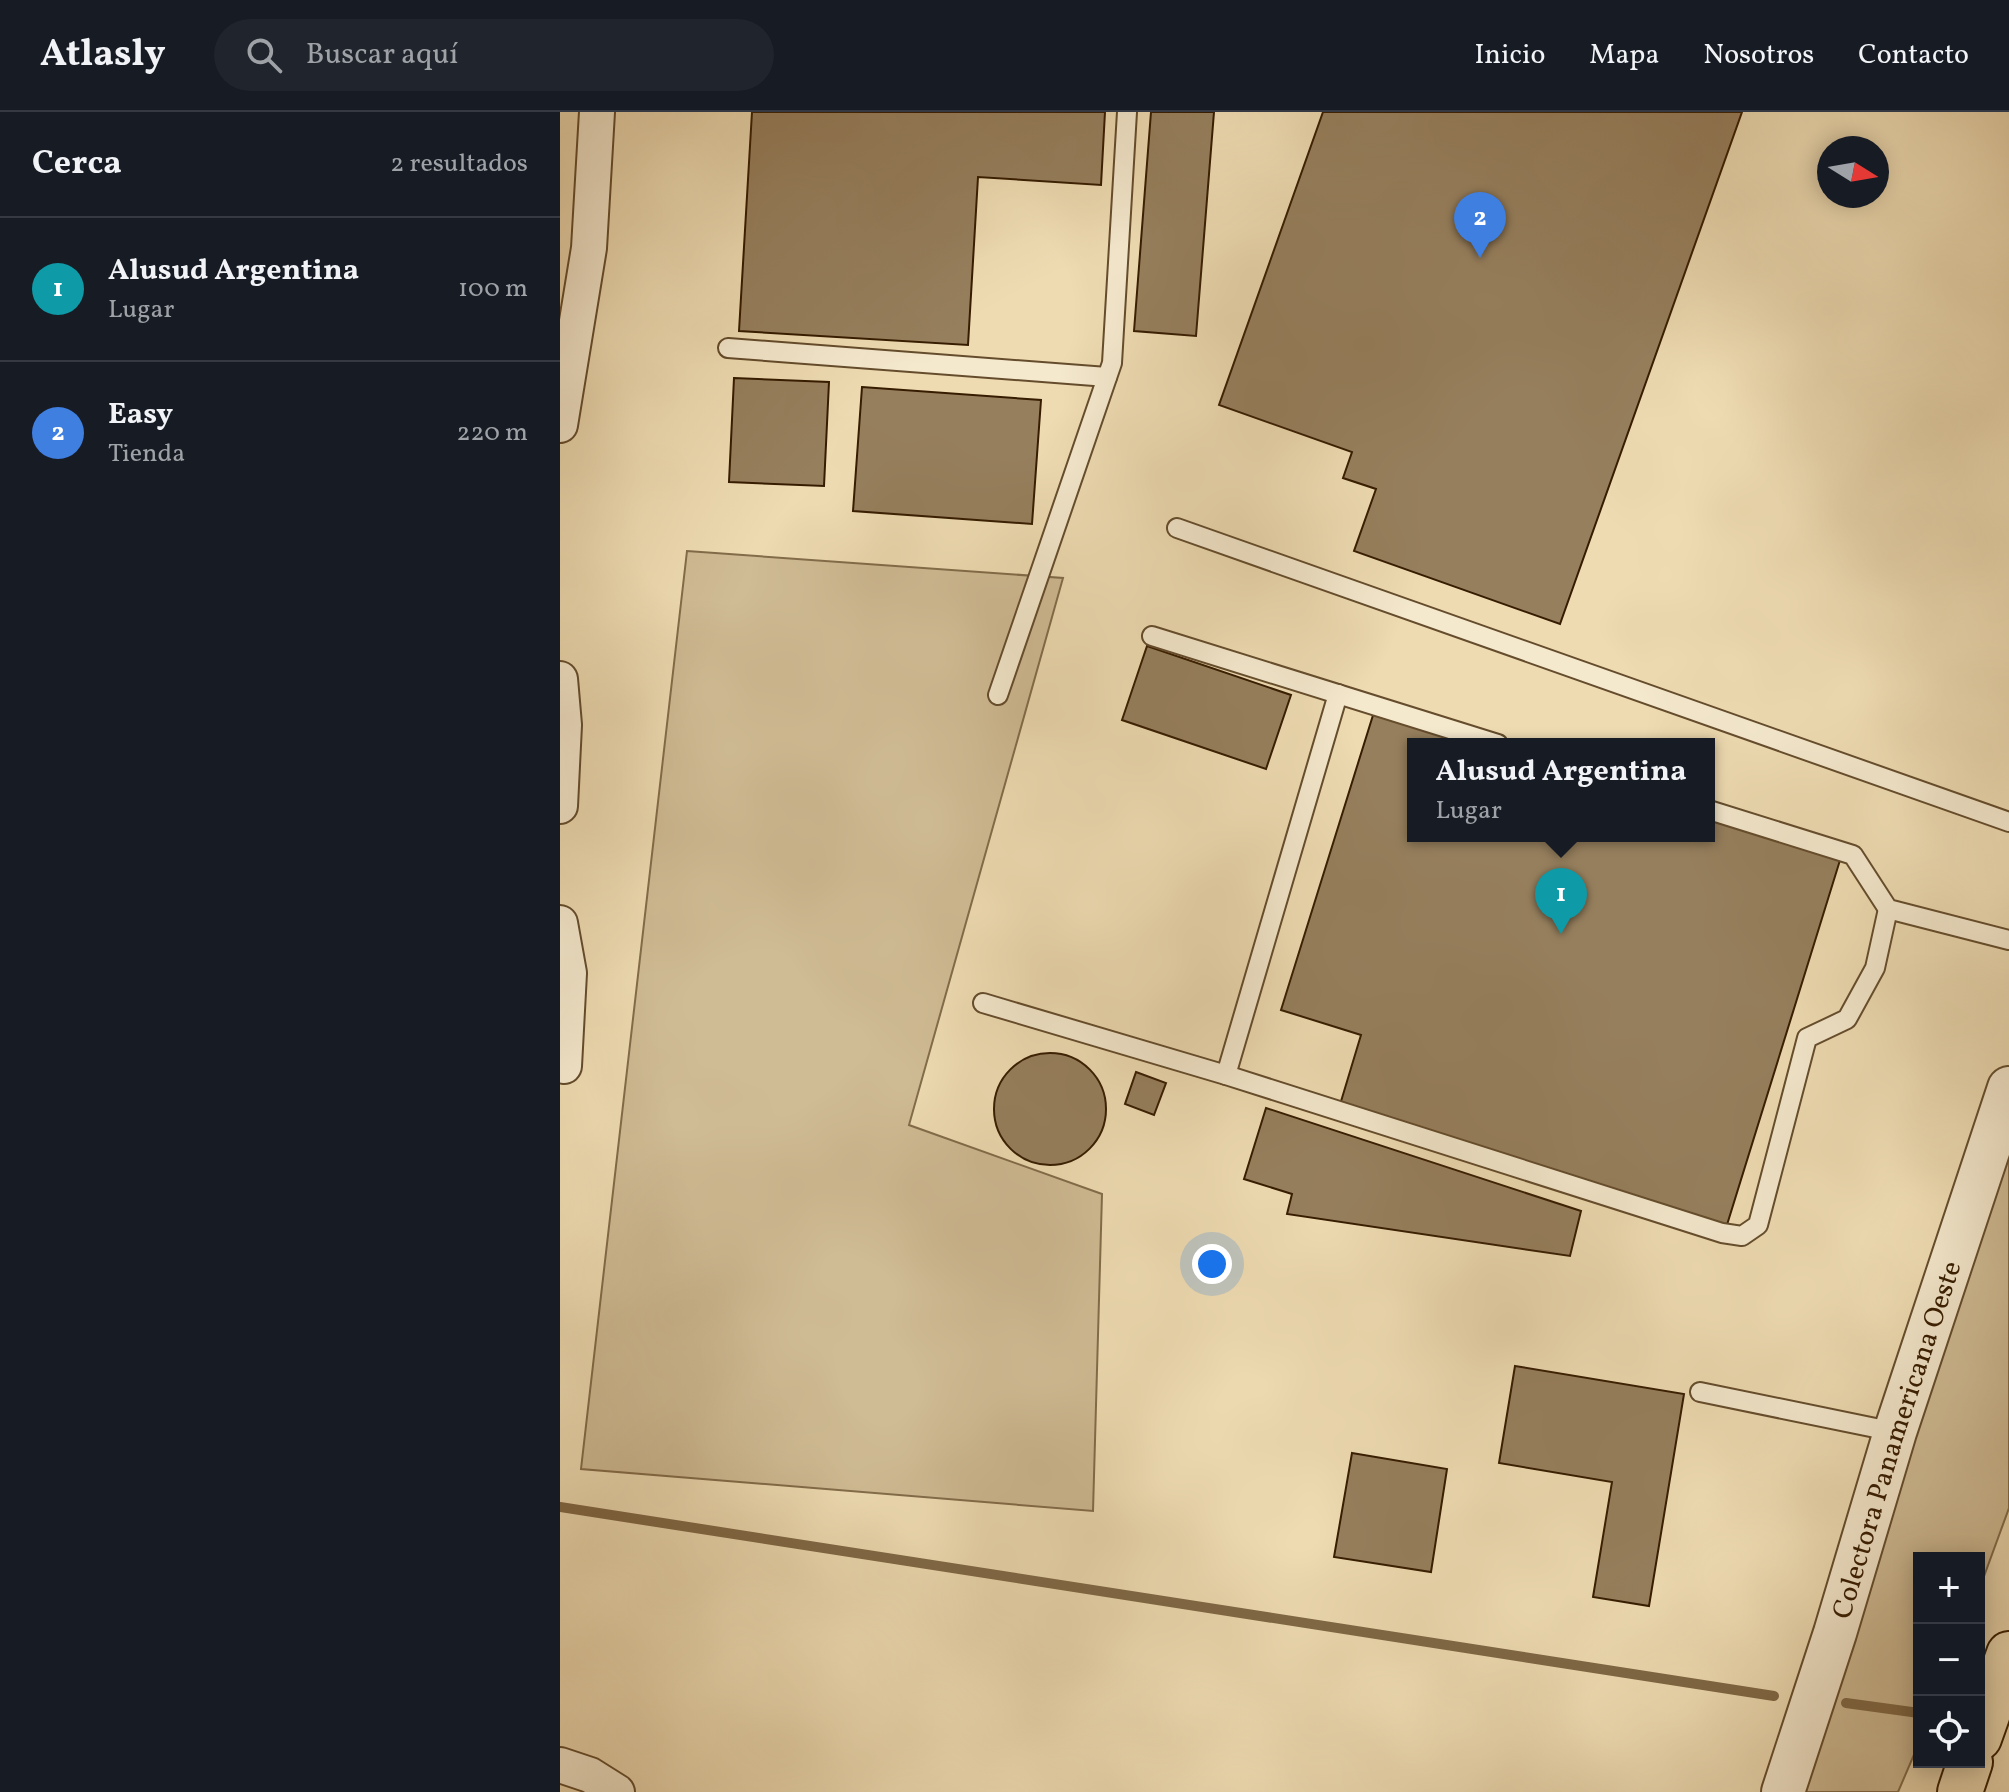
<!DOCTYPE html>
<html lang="es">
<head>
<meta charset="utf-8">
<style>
	:root { --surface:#171b24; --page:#20242c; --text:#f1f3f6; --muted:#9ea1a6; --line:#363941; --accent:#c59692 }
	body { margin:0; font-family:Vollkorn,serif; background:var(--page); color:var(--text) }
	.controls { position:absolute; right:24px; bottom:24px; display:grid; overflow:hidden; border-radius:0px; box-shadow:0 4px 20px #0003 }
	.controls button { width:72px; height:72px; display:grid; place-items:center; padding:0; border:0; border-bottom:2px solid var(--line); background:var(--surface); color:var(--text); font:40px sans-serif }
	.compass { position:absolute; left:1257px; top:24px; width:72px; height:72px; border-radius:50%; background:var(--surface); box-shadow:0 4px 20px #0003; rotate:101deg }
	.you { position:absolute; left:652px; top:1152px; width:28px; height:28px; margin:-20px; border:6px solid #fff; border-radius:50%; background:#1a73e8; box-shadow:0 0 0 12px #1a73e833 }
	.badge { display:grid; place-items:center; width:52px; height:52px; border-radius:50%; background:var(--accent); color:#fff; font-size:26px; font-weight:700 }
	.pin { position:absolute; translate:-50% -66px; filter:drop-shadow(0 2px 4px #0008) }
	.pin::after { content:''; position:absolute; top:42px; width:28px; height:24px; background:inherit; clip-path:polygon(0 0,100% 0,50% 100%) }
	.popup { position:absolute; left:847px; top:626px; width:308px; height:104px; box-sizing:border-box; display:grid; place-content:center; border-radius:0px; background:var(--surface); filter:drop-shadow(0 2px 6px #0005); font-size:26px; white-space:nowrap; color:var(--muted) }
	.popup b { font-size:30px; color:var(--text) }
	.popup::after { content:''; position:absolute; left:50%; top:100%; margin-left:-16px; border:16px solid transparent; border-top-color:var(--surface) }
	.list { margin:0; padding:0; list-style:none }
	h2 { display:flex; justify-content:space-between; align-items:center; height:104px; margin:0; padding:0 32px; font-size:34px }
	h2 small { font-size:26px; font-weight:400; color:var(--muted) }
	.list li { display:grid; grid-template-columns:52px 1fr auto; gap:24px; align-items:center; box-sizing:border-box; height:144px; padding:0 32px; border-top:2px solid var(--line) }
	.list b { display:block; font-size:30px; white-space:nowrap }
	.list p { margin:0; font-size:26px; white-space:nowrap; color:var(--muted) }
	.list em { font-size:26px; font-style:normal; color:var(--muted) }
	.icon { flex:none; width:44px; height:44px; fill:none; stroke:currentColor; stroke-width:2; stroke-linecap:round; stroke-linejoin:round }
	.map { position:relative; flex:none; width:1449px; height:1680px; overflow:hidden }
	header { display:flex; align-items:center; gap:48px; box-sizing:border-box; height:112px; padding:0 40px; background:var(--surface); border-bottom:2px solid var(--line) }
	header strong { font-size:38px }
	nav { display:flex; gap:44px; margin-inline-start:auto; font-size:28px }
	.search { width:560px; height:72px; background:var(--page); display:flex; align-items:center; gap:20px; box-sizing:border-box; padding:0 28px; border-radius:44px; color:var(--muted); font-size:30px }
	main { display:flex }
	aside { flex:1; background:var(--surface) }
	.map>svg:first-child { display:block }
	.green { fill:#cfbb94; stroke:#826c4a; stroke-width:2 }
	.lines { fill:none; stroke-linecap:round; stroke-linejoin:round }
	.stream { stroke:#7f6846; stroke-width:10 }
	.building { fill:#967f5d; stroke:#361c00; stroke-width:2 }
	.service-casing { stroke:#644c2c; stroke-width:22 }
	.minor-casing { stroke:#644c2c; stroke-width:38 }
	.tertiary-casing { stroke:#644c2c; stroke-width:46 }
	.motorway-casing { stroke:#361c00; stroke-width:48 }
	.service { stroke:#f4e8cd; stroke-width:18 }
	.minor { stroke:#f4e8cd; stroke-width:34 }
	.tertiary { stroke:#f4e8cd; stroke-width:42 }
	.motorway { stroke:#eedbb2; stroke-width:44 }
	.labels { text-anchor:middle; stroke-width:6; stroke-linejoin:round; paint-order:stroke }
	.street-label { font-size:28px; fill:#361c00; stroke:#f4e8cd }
</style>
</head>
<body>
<header>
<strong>Atlasly</strong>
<div class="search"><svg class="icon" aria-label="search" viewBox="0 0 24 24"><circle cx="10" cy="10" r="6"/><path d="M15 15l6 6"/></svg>Buscar aquí</div>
<nav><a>Inicio</a><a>Mapa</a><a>Nosotros</a><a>Contacto</a></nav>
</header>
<main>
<aside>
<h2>Cerca<small>2 resultados</small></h2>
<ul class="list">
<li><span class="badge" style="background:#0f9aa8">1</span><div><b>Alusud Argentina</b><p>Lugar</p></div><em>100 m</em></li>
<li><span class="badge" style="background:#3f7fe0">2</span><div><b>Easy</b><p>Tienda</p></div><em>220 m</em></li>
</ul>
</aside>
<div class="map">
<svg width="1449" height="1680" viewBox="0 0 1449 1680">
	<rect width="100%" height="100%" fill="#eedbb2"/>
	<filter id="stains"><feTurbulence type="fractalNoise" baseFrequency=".0025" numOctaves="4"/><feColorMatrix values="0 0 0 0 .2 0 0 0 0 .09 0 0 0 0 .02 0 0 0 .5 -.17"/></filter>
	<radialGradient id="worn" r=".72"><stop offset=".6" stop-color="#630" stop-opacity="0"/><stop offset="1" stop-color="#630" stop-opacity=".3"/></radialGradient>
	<g class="green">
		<polygon points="127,439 503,466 349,1013 542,1082 533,1399 21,1357"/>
		<polygon points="1449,1033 1449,1396 1419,1478 1419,1446 1359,1446 1359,1631 1338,1680 1239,1680"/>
	</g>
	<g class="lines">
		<g class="stream">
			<polyline points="0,1395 1214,1584"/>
			<polyline points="1286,1591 1359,1601"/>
		</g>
	</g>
	<g class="building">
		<polygon points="192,0 545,0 541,73 418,65 408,233 179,219"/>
		<polygon points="591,0 654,0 636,224 574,219"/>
		<polygon points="763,0 1182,0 1000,512 794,439 816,377 783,366 792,340 659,293"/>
		<polygon points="174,266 269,270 264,374 169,370"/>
		<polygon points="302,275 481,288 472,412 293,399"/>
		<polygon points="587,534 731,583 706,657 562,608"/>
		<polygon points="814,600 917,632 853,632 853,724 1149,724 1149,704 1281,745 1166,1116 779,996 801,923 721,898"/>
		<circle cx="490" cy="997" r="56"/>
		<polygon points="576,960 606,971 594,1003 565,992"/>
		<polygon points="706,996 1021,1099 1010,1144 727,1102 732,1082 684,1067"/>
		<polygon points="955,1254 1124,1282 1089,1494 1033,1485 1052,1370 939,1351"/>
		<polygon points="792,1341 887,1357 871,1460 774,1445"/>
	</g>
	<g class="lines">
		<g class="service-casing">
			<g id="service">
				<polyline points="168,236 547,265"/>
				<polyline points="617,416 1449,710"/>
				<polyline points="592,524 938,632"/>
				<polyline points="438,583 552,251 567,0"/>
				<polyline points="1149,698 1293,743 1328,797 1449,828"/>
				<polyline points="423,891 666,963 1162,1121 1182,1124 1198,1113 1247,926 1287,907 1315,856 1328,797"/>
				<polyline points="666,963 778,582"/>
				<polyline points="1140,1280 1335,1320"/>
			</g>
		</g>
		<g class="minor-casing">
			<g id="minor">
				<polyline points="0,313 29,136 37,0"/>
				<polyline points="0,567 4,613 0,694"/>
				<polyline points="0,811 9,861 4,954"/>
				<polyline points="0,1653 30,1663 57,1680"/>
			</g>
		</g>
		<g class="tertiary-casing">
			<g id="tertiary">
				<path id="s1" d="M 1223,1680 L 1275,1521 L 1335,1320 L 1449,976"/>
			</g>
		</g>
		<g class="motorway-casing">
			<g id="motorway">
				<polyline points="1419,1626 1449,1542"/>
				<polyline points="1400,1680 1410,1650"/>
			</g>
		</g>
		<use href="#service" class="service"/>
		<use href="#minor" class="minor"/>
		<use href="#tertiary" class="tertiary"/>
		<use href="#motorway" class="motorway"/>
	</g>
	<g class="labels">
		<g class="street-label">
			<text dy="10" stroke="none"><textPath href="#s1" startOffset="370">Colectora Panamericana Oeste</textPath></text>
		</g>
	</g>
	<rect width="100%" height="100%" filter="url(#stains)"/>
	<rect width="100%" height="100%" fill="url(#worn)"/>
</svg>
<div class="controls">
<button>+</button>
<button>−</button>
<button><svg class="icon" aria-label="locate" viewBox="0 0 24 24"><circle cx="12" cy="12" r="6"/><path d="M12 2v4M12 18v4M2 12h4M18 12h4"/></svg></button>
</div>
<svg class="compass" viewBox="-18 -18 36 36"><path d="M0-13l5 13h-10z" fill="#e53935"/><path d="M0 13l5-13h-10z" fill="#9ea1a6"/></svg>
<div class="you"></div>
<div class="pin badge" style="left:1001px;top:822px;background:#0f9aa8">1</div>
<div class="popup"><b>Alusud Argentina</b>Lugar</div>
<div class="pin badge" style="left:920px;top:146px;background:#3f7fe0">2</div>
</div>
</main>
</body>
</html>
